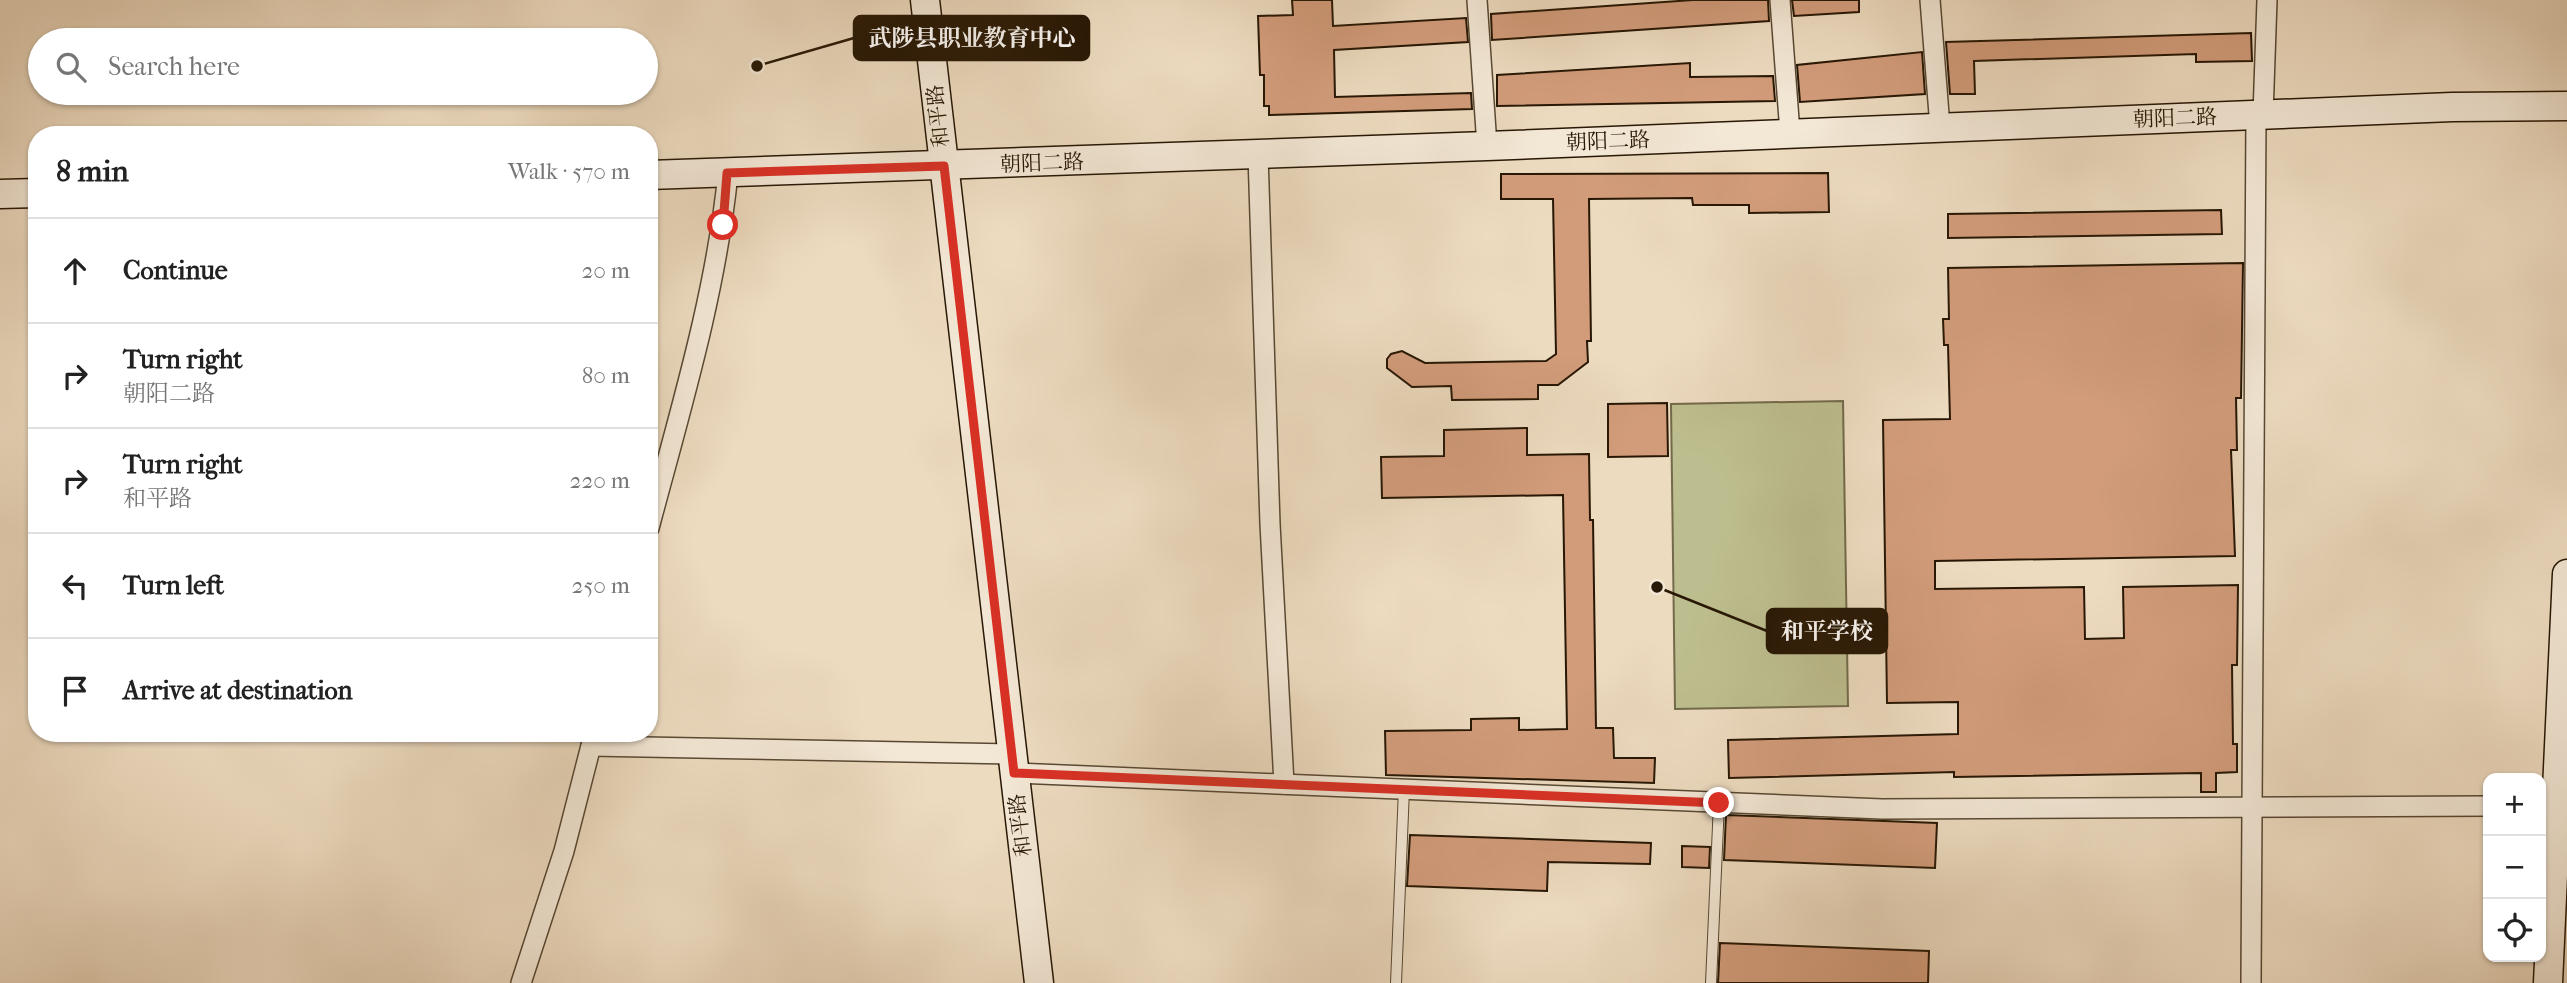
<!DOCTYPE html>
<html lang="en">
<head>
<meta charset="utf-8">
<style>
	:root { --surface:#fff; --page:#f2f2f2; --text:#222; --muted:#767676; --line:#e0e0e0 }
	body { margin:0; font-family:"IM FELL French Canon","Noto Serif SC",serif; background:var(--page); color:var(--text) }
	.controls { position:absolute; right:21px; bottom:21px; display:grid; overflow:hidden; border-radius:14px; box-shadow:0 2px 5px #0004 }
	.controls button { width:63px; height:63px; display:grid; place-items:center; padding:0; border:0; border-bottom:2px solid var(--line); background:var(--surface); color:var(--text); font:35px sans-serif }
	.stop { position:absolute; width:21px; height:21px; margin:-16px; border:5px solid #d93025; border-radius:50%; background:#fff }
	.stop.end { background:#d93025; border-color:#fff; box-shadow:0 2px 7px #0008 }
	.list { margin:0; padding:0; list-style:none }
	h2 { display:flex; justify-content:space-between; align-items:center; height:91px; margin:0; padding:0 28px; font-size:30px }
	h2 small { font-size:23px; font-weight:400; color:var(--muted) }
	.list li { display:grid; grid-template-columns:46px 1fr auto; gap:21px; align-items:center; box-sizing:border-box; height:105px; padding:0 28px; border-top:2px solid var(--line) }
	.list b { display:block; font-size:26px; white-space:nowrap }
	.list p { margin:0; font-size:23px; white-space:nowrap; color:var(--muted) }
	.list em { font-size:23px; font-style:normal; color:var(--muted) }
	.icon { flex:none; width:38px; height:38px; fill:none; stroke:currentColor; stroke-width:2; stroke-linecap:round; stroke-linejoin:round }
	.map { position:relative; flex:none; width:2567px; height:983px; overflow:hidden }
	.search { position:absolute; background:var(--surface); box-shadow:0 2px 5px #0004; left:28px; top:28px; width:630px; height:77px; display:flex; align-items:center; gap:18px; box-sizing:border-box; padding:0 24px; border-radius:38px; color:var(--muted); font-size:26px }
	.panel { position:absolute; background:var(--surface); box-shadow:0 2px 5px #0004; left:28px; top:126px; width:630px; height:616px; border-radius:28px }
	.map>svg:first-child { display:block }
	.green { fill:#bdbe8f; stroke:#726a4a; stroke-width:2 }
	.building { fill:#d29c7b; stroke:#271704; stroke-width:2 }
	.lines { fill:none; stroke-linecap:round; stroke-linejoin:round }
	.lane-casing { stroke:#584833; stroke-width:12 }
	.street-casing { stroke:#584833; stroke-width:22 }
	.secondary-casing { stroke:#271704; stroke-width:31 }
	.lane { stroke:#f3e8d6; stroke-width:10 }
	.street { stroke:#f3e8d6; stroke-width:19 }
	.secondary { stroke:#f3e8d6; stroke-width:28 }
	.route { stroke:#d93025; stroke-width:9 }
	.labels { text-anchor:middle; stroke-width:5; stroke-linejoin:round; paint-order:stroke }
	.street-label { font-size:21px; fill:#271704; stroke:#f3e8d6 }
	.leader { fill:none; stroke:#271704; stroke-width:2.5 }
	.callout-dot { fill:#271704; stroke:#f3e8d6; stroke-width:2.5 }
	.callout { fill:#271704; stroke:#271704; stroke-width:2.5 }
	.callout-label { font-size:23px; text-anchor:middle; font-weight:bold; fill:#fff }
</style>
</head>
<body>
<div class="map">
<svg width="2567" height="983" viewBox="0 0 2567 983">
	<rect width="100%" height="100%" fill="#eddbc0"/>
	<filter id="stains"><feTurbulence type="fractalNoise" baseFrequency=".00286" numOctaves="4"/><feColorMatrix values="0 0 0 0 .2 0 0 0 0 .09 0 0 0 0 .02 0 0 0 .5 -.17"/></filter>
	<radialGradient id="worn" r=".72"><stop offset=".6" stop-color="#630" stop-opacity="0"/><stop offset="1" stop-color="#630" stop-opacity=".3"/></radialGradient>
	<polygon class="green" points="1843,401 1848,706 1675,709 1671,404"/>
	<g class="building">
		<polygon points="1292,0 1332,0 1333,26 1466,18 1468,42 1334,50 1335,97 1471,93 1472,109 1269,115 1269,106 1264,106 1264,75 1260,75 1258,16 1293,15"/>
		<polygon points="1693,0 1768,0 1769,21 1492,40 1491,14"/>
		<polygon points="1792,0 1859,0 1859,12 1794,16"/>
		<polygon points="2251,33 2252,61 2196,62 2196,54 1974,61 1975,94 1950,94 1946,42"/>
		<polygon points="1922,52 1925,94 1800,102 1797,65"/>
		<polygon points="1690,63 1690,77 1773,76 1775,101 1497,106 1497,75"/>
		<polygon points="1828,173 1829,212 1749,213 1749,205 1693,205 1692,198 1589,199 1591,341 1587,341 1588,362 1558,385 1538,385 1538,399 1452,400 1451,386 1412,387 1387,368 1387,359 1391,354 1402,351 1425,363 1546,361 1556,354 1553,199 1501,199 1501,174"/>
		<polygon points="2221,210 2222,234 1948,238 1948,214"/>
		<polygon points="2243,263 2241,398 2236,398 2237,450 2231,450 2235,556 1935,561 1935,589 2084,587 2085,639 2124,638 2123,587 2238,585 2237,665 2232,665 2233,744 2237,744 2237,772 2216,773 2216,792 2201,792 2201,773 1954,777 1954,772 1729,778 1728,740 1958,734 1958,702 1887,703 1883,420 1950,419 1948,345 1944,345 1943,319 1949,319 1948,268"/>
		<polygon points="1667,403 1668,456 1608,457 1608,404"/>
		<polygon points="1527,428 1527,455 1589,454 1590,520 1593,520 1596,728 1613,728 1614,758 1655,758 1654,783 1386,775 1385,731 1471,730 1471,719 1519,718 1519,730 1567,729 1563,495 1382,498 1381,457 1444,456 1444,430"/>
		<polygon points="1726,815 1937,823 1935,868 1724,860"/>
		<polygon points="1410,835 1651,843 1650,864 1548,862 1547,891 1407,886"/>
		<polygon points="1682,846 1710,847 1709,868 1682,867"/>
		<polygon points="1720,943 1929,951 1928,983 1718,983"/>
	</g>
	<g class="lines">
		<g class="lane-casing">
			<g id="lane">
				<polyline points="1396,983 1404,789"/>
				<polyline points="1711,983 1719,803"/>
			</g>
		</g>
		<g class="street-casing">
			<g id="street">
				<polyline points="1477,0 1487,146"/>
				<polyline points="1780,0 1790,133"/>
				<polyline points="1930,0 1940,127"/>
				<polyline points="2263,115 2267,0"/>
				<polyline points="1258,155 1270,524 1284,784"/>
				<path d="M 649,528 C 680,411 716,294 728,173"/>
				<polyline points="591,746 1012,754"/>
				<polyline points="1014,773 1882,809 2488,806"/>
				<polyline points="521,983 564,851 594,734"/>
				<polyline points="2251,983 2256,115"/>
			</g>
		</g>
		<g class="secondary-casing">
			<g id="secondary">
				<polyline points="925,0 1039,983"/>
				<polyline points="649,175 1487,146 2452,107 2567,106"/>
				<polyline points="0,194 37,193"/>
				<polyline points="2548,983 2567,574"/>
			</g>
		</g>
		<use href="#lane" class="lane"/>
		<use href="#street" class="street"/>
		<use href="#secondary" class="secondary"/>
	</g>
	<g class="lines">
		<polyline class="route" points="723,225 727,173 944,166 1014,773 1719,803"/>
	</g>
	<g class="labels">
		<g class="street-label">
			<text transform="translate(938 116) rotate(-96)" y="7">和平路</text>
			<text transform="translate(2175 118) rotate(-2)" y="7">朝阳二路</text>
			<text transform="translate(1608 141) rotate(-2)" y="7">朝阳二路</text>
			<text transform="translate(1042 163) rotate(-2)" y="7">朝阳二路</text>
			<text transform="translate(1020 825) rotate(-97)" y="7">和平路</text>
		</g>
	</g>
	<path class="leader" d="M757 66L854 38M1657 587L1767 631"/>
	<g class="callout-dot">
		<circle cx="757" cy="66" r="7"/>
		<circle cx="1657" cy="587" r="7"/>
	</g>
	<g class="callout">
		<rect x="854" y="16" width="235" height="44" rx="7"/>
		<rect x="1767" y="609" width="120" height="44" rx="7"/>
	</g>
	<g class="callout-label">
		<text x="972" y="46">武陟县职业教育中心</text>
		<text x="1827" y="639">和平学校</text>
	</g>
	<rect width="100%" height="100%" filter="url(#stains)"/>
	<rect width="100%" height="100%" fill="url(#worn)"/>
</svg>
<div class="controls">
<button>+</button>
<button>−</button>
<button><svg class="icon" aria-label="locate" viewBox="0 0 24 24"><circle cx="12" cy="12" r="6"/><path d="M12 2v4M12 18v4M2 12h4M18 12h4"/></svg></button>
</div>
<div class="stop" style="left:723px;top:225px"></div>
<div class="stop end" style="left:1719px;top:803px"></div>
<div class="search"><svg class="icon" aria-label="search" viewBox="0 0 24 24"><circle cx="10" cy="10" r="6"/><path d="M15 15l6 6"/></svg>Search here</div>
<section class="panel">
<h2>8 min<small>Walk · 570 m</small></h2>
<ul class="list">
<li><svg class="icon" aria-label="ahead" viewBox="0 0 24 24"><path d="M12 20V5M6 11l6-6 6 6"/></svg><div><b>Continue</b></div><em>20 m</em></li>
<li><svg class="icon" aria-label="right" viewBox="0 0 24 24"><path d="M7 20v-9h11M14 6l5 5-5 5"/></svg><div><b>Turn right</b><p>朝阳二路</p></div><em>80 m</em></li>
<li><svg class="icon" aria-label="right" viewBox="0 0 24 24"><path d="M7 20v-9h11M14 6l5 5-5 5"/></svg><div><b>Turn right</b><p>和平路</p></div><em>220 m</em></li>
<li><svg class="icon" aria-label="left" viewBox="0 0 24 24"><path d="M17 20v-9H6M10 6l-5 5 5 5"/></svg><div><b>Turn left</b></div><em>250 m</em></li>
<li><svg class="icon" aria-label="arrive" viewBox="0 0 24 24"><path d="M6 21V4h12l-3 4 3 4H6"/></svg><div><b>Arrive at destination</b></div></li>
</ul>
</section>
</div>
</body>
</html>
